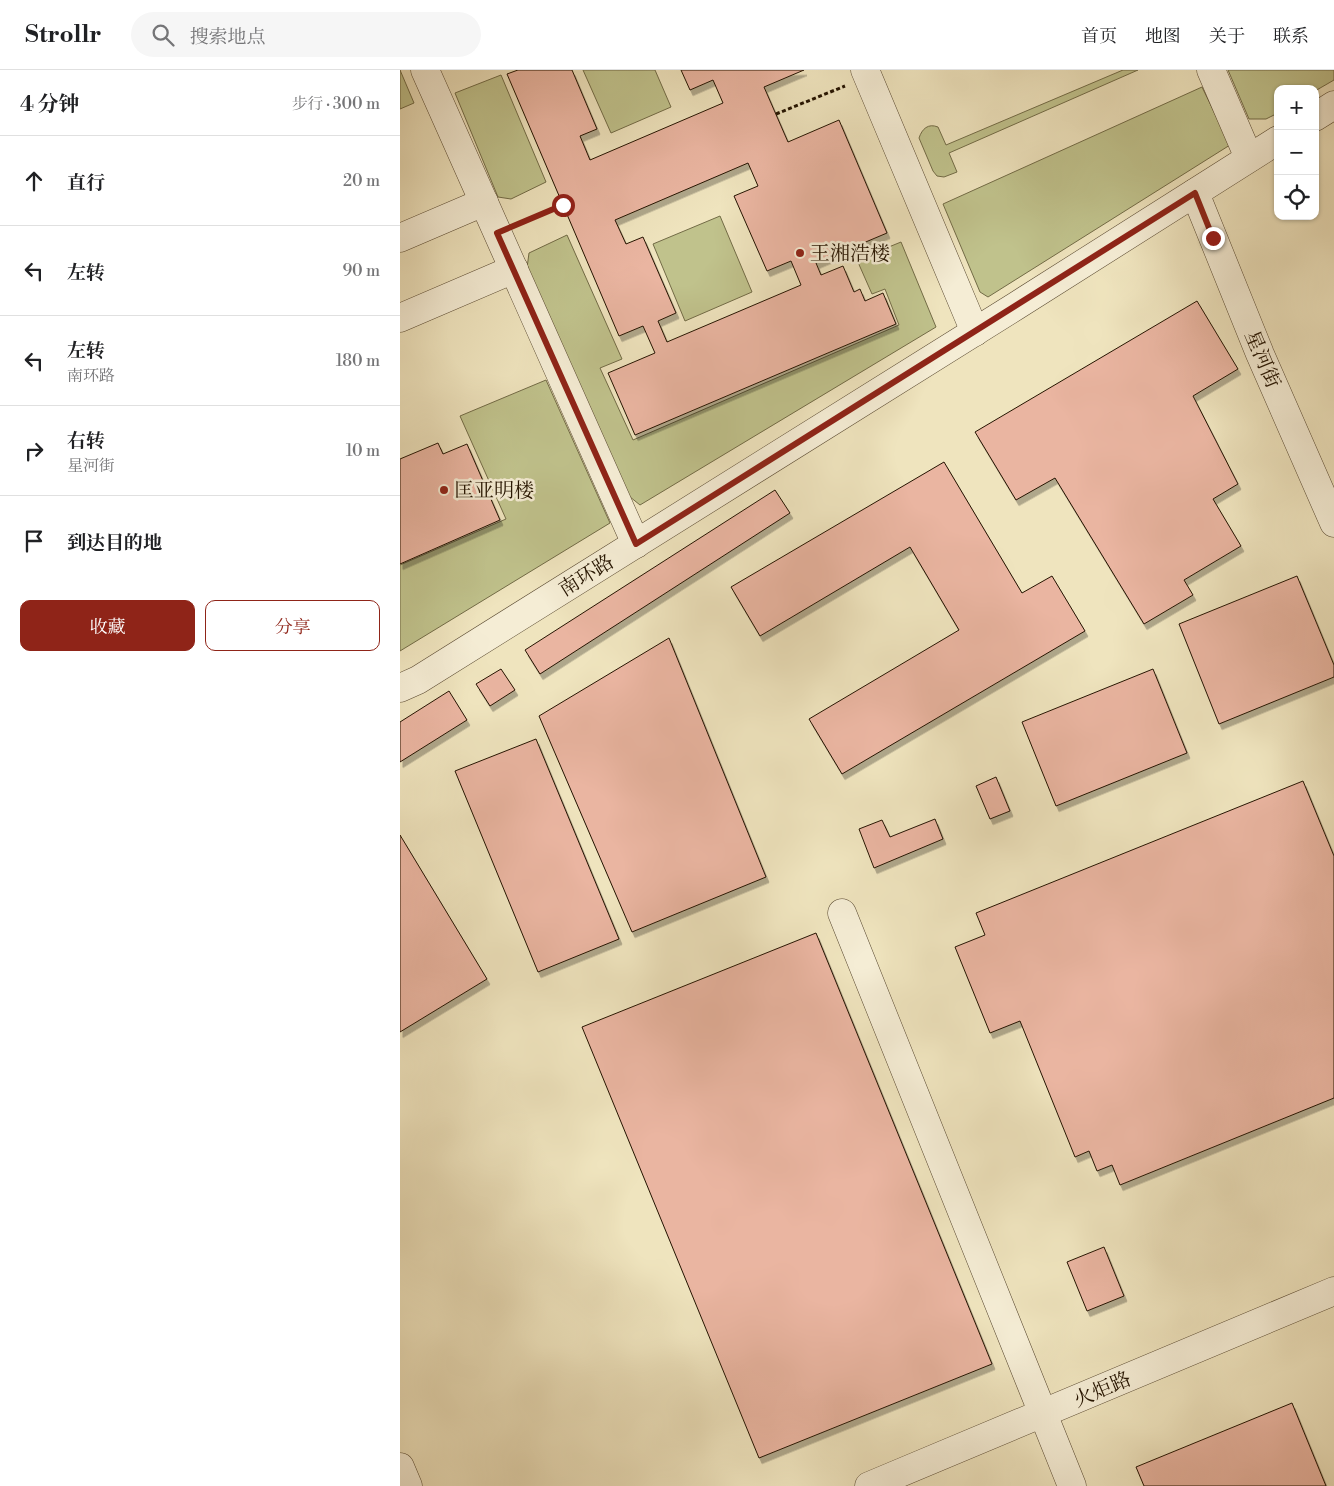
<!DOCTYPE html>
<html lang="zh">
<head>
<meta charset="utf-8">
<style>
	:root { --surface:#fff; --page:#f6f6f6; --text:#202124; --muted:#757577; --line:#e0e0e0; --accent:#8f2418 }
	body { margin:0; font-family:"Libre Bodoni","Noto Serif SC",serif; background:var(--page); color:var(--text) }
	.controls { position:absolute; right:15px; top:15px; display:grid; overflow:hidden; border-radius:10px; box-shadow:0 1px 4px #0004 }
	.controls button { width:45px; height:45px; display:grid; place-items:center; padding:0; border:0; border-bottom:1px solid var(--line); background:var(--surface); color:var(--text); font:25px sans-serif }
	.stop { position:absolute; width:15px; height:15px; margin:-11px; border:4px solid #8f2418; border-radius:50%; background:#fff }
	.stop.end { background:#8f2418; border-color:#fff; box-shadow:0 1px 5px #0008 }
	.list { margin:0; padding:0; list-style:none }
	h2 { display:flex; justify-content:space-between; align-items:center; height:65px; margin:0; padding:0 20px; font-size:21px }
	h2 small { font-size:16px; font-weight:400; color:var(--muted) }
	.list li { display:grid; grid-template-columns:32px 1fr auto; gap:15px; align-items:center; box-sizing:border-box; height:90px; padding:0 20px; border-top:1px solid var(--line) }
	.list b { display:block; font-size:19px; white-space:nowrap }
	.list p { margin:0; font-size:16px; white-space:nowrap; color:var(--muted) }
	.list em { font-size:16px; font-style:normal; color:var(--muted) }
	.actions { display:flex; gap:10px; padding:15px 20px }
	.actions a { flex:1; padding:11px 0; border:1px solid var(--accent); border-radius:10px; text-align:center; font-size:18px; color:var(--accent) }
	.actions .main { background:var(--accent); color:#fff }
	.icon { flex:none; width:28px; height:28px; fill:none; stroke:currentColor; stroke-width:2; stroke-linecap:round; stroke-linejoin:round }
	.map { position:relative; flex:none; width:934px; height:1416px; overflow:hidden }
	header { display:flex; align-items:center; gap:30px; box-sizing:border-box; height:70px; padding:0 25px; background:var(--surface); border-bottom:1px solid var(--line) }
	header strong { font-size:24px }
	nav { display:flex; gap:28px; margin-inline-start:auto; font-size:18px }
	.search { width:350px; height:45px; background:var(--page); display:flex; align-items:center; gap:12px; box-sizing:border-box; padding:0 18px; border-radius:28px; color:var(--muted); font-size:19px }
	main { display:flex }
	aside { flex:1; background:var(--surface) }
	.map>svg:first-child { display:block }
	.green { fill:#c0c28c; stroke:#726b46 }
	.building { fill:#eab5a1; stroke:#251401; fill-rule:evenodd; filter:url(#shadow) }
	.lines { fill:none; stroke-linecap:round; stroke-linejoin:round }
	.minor-casing { stroke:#584830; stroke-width:29 }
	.path { stroke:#251401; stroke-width:3; stroke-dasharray:4 2.5; stroke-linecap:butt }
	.minor { stroke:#f5edd5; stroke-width:28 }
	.route { stroke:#8f2418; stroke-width:6 }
	.poi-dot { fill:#8f2418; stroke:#f5edd5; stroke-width:2 }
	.labels { text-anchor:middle; stroke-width:5; stroke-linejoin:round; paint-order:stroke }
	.poi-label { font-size:20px; fill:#251401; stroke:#f5edd5; text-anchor:start }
	.street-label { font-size:20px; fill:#251401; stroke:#f5edd5 }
</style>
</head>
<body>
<header>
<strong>Strollr</strong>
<div class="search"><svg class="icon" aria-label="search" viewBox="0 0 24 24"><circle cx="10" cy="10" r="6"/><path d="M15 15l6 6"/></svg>搜索地点</div>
<nav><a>首页</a><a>地图</a><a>关于</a><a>联系</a></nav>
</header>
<main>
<aside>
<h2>4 分钟<small>步行 · 300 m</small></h2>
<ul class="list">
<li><svg class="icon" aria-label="ahead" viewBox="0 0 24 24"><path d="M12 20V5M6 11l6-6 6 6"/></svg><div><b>直行</b></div><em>20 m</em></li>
<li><svg class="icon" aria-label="left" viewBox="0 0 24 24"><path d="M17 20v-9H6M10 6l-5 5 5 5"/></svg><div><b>左转</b></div><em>90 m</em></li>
<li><svg class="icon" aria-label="left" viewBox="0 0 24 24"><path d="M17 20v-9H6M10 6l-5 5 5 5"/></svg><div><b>左转</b><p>南环路</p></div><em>180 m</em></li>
<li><svg class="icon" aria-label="right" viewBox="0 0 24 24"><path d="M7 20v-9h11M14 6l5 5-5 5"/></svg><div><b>右转</b><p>星河街</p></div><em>10 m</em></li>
<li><svg class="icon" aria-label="arrive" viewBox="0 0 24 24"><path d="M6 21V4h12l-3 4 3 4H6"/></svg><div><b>到达目的地</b></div></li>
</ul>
<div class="actions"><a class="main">收藏</a><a>分享</a></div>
</aside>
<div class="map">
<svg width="934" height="1416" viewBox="0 0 934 1416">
	<defs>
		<filter id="shadow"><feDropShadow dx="3" dy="5.5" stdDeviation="0" flood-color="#0004"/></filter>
	</defs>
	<rect width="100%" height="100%" fill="#efe4be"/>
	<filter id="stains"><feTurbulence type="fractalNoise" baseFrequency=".004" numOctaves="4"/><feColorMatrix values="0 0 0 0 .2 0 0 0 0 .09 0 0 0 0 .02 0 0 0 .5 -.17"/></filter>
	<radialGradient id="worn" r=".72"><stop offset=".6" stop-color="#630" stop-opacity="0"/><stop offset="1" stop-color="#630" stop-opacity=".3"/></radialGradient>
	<g class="green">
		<polygon points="0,0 14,33 0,39"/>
		<polygon points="183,0 255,0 271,37 211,63"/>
		<path d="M 723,0 L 738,0 L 549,83 L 557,102 L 544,107 L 537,106 L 533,101 L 519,68 C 522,59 528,53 538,57 L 546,75 Z"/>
		<polygon points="828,0 934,0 934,10 915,21 915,19 878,19 878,43 866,49 849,49"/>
		<polygon points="101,5 146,112 111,129 98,127 55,23"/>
		<polygon points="802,17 830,75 588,227 580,222 543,134"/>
		<polygon points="320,146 352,222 285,251 253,174"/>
		<polygon points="167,165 222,289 200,298 233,370 499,255 485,219 472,224 457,190 501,172 536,257 240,435 224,422 127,198 129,183"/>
		<polygon points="146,310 210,453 0,581 0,495 106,449 60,346"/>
	</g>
	<g class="building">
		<path d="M 118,0 L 172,0 L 197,59 L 180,66 L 190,90 L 323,33 L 313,10 L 290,20 L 281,0 L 404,0 L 364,17 L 388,72 L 439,50 L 487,163 L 416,193 L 421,205 L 443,196 L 454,222 L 460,219 L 465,231 L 483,223 L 496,254 L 235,365 L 208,303 L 255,283 L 243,256 L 219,266 L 107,4 ZM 348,93 L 358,116 L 334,126 L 367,201 L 391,191 L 401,215 L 267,272 L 258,251 L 276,243 L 243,167 L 226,174 L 215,150 Z"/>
		<polygon points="797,231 838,299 793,326 838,414 813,429 841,476 784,510 793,525 744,554 655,408 616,430 575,362"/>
		<polygon points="38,373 43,384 67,374 100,450 0,494 0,389"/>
		<polygon points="544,392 622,523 652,506 685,561 442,704 409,649 559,560 510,477 360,566 331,517"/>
		<polygon points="375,420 390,443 140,604 125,580"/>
		<polygon points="897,506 934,595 934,607 819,654 779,554"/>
		<polygon points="269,568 366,807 232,862 139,646"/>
		<polygon points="101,599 115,620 90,636 76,614"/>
		<polygon points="753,599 787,683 656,736 622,652"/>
		<polygon points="49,621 67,650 0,692 0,652"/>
		<polygon points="136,669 219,869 138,902 55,701"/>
		<polygon points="596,707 610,741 590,749 576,716"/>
		<polygon points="903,711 934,786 934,1028 720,1115 712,1095 697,1101 689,1081 675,1087 620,951 590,963 555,877 585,865 576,843"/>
		<polygon points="535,749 543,769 474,798 459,759 482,750 490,767"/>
		<polygon points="0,765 87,909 0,962"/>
		<polygon points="416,863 592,1294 359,1388 182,957"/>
		<polygon points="704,1177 724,1226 687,1241 667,1192"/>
		<polygon points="892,1333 926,1416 744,1416 736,1397"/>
	</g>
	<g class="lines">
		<g class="minor-casing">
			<g id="minor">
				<polyline points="25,0 236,474"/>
				<polyline points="465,0 575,262"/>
				<polyline points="811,0 849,88"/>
				<polyline points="915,47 934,35"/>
				<polyline points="795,123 860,284 934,453"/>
				<polyline points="0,168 84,132"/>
				<polyline points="0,248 114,199"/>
				<polyline points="0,618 18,610 616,236 878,70"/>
				<polyline points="442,843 672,1416"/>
				<polyline points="0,1397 8,1416"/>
				<polyline points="469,1416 934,1221"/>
			</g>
		</g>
		<g class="path">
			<polyline points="376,44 445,16"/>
			<polyline points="121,153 163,135"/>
		</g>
		<use href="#minor" class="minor"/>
	</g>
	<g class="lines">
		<polyline class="route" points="163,135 97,163 236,474 795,123 813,168"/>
	</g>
	<g class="poi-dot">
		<circle cx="400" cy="183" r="5"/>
		<circle cx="44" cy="420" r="5"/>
	</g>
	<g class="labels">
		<g class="poi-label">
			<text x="410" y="190">王湘浩楼</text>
			<text x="54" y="427">匡亚明楼</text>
		</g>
		<g class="street-label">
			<text transform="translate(863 289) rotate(67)" y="7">星河街</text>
			<text transform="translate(186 505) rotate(-32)" y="7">南环路</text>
			<text transform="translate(702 1319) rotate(-23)" y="7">火炬路</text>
		</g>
	</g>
	<rect width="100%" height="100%" filter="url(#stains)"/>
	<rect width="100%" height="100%" fill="url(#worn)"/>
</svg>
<div class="controls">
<button>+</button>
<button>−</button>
<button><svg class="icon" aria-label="locate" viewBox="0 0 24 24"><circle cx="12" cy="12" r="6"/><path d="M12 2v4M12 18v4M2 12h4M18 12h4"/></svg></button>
</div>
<div class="stop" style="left:163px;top:135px"></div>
<div class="stop end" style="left:813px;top:168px"></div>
</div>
</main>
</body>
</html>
